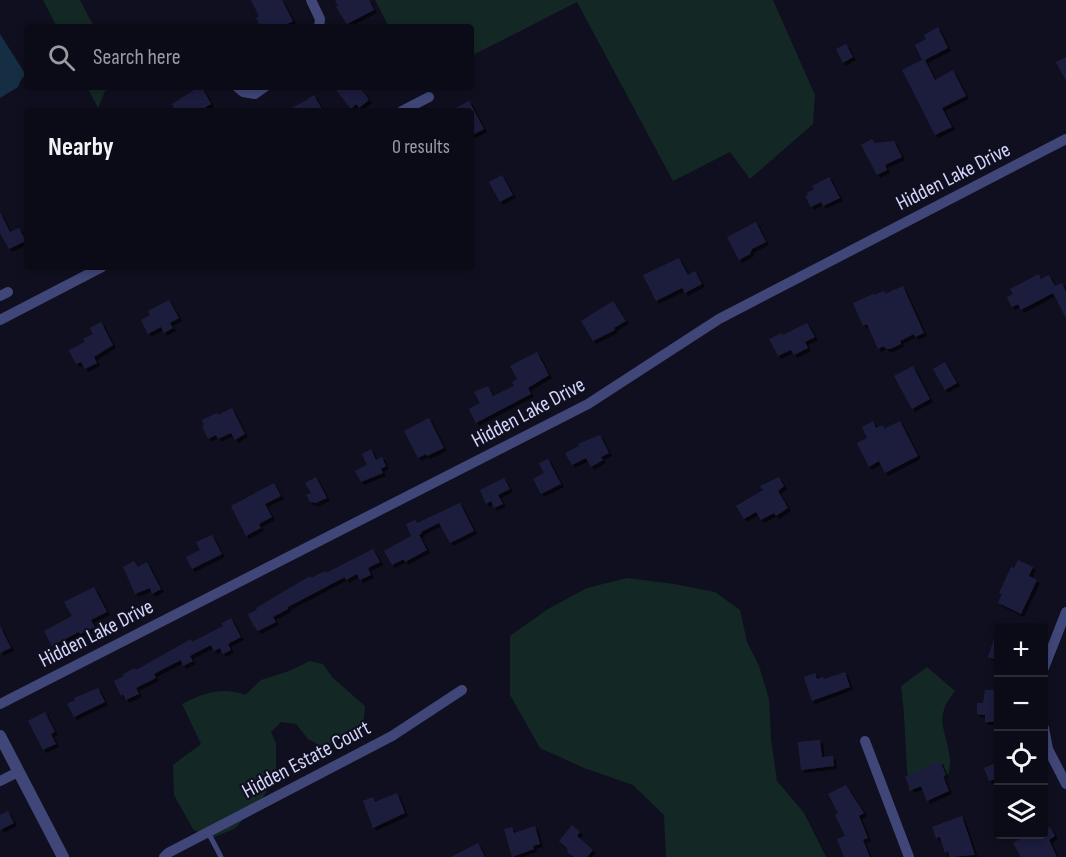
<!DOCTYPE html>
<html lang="en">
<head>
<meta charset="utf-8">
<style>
	:root { --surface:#0b0b17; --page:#141420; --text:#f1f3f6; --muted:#9a9ba1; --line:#2b2b36 }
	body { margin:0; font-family:"Sofia Sans Condensed",sans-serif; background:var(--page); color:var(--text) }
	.controls { position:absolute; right:18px; bottom:18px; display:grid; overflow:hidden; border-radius:6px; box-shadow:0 3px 9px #0003 }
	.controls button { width:54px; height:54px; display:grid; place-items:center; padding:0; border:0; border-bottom:2px solid var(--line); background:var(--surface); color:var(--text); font:30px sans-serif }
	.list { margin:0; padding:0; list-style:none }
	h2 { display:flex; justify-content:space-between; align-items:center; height:78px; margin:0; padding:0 24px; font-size:26px }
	h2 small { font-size:20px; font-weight:400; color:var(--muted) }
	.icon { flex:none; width:33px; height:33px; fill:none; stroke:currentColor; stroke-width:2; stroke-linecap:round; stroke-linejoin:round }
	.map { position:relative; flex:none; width:1066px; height:857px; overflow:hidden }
	.search { position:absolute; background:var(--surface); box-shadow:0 3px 9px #0003; left:24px; top:24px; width:450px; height:66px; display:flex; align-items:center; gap:15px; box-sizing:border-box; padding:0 21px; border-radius:6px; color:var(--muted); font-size:22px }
	.panel { position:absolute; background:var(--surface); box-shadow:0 3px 9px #0003; left:24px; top:108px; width:450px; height:162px; border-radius:6px }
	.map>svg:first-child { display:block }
	.green { fill:#132824 }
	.water { fill:#152e43 }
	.building { fill:#1f1e3d; filter:url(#shadow) }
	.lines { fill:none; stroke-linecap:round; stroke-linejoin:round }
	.service { stroke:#404778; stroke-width:5 }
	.minor { stroke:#404778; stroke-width:10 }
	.tertiary { stroke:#404778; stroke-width:12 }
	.labels { text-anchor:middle; stroke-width:4.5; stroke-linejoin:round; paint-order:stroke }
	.street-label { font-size:21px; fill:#d3d4f9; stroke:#0f0f1f }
</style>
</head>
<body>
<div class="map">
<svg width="1066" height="857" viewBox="0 0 1066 857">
	<defs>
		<filter id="shadow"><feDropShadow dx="3" dy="3" stdDeviation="0" flood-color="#0009"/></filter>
	</defs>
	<rect width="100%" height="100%" fill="#0f0f1f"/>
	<g class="green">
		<polygon points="43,0 80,0 94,27 57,27"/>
		<polygon points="375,0 773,0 815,95 813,124 750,179 730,152 673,181 577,2 471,56 471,27 389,27"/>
		<polygon points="87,87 112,87 105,91 98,108"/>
		<polygon points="627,578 674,584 715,592 740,610 747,642 759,666 769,699 771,739 777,781 804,813 826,857 666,857 664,815 633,785 584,768 540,748 510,695 510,636 548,609 587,588"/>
		<path d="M 310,661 L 323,664 L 333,678 L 365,706 L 363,727 L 325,748 L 308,739 L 296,724 L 281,722 L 271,732 L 276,743 L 276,772 L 262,800 L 234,829 L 209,839 L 193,829 L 174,795 L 173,765 L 201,744 L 182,704 C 202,693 224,686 245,695 L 261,680 L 289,671 Z"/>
		<path d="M 927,667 L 955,691 C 932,719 947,729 950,760 C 951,766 948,773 947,779 L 909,791 C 905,756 906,721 901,686 Z"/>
	</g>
	<polygon class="water" points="0,34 26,75 22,78 18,87 0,98"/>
	<g class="building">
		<polygon points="251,0 282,0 293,21 282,27 261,27 256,18 259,16"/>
		<polygon points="335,0 369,0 374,10 347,24 336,7 338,6"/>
		<polygon points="938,27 948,48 925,60 935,80 953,70 966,96 942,108 952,127 935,135 902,70 922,60 915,45 926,39 924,35"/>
		<polygon points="846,44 853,57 843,63 836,49"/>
		<polygon points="1066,57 1066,81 1056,62"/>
		<polygon points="199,87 202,87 211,104 199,111 176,111 172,104"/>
		<polygon points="334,87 360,87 369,100 359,108 356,104 351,109"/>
		<polygon points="314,95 323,111 286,111 305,101"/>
		<polygon points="469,101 484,129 471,136 471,111 450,111"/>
		<polygon points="872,139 875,143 894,141 902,157 885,165 887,170 877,175 861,145"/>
		<polygon points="502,175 513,195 500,202 489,182"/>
		<polygon points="829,177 840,198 823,206 821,202 811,207 805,196 808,195 807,193 814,189 812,186"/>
		<polygon points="0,212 10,232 19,228 26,241 9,249 0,233"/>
		<polygon points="756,222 766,242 752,249 750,254 739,260 727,237"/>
		<polygon points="679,258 688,275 695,271 702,284 685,293 682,288 656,301 643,275"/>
		<polygon points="1039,274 1041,279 1049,275 1055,286 1062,283 1066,292 1066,318 1053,293 1021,310 1018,304 1012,307 1007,297 1013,294 1010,289"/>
		<polygon points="903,286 924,333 915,337 914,334 900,341 901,344 890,349 886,349 884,346 878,349 867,324 863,326 853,303 873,294 874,295 884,291 885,294"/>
		<polygon points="169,300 179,318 170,323 173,328 164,333 161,327 148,334 141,320 150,315 148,311"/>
		<polygon points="613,301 626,321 614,328 615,330 593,341 581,321"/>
		<polygon points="101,322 113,345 94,357 97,363 85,369 81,362 76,364 69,350 85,342 83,339 93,334 90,328"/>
		<polygon points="807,323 815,337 805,342 808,348 794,355 791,350 778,356 769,339 782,333 783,335"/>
		<polygon points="537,352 549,375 528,388 531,394 476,423 469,409 480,403 474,392 488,386 493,396 514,386 512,382 517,379 510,366"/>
		<polygon points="945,362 957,383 945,390 933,369"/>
		<polygon points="913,366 930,399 912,409 894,376"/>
		<polygon points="232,408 245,434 235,440 231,433 218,439 216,435 208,439 202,426 204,425 202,420 217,413 218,415"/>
		<polygon points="429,418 444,448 427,456 426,454 418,458 404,431"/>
		<polygon points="873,421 876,428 883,425 884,429 900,421 918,456 885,473 879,461 869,467 857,443 867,438 862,427"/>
		<polygon points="600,435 609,453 601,457 603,460 591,467 586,458 572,465 565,453 579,446 578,444"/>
		<polygon points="371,449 376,460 382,457 386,466 381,469 383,473 361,482 355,471 367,465 362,454"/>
		<polygon points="548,459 561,484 541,494 533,479 544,473 539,463"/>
		<polygon points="316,477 327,498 316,503 310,502 306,495 311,493 305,483"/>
		<polygon points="779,477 784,486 778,491 788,508 776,516 774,513 761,520 756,512 744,519 736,506 763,490 760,486"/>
		<polygon points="504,478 510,489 498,495 503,504 494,508 491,501 486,504 480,490"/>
		<polygon points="274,483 281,496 265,504 272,517 259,524 261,528 246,536 231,506"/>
		<polygon points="460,503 474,531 450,543 439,523 421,532 422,533 419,535 427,550 405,562 404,559 392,565 384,551 411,536 406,524 415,520 417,523"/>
		<polygon points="212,535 222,554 192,569 186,557 200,550 196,542"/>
		<polygon points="373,549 380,562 368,568 371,575 360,580 357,574 346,580 345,577 288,607 288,609 273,617 276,622 258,631 254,626 248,614 257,610 256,608 310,576 311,578 325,571 326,573"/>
		<polygon points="1018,560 1033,567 1029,576 1037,580 1021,614 998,603 1002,594 999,593 1011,567 1014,568"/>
		<polygon points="134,561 138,567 147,562 161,589 152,594 150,588 135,594 123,567"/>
		<polygon points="94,587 107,612 91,620 95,627 80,634 79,632 52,646 44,631 72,616 64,602"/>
		<polygon points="231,618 241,637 228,644 231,650 223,654 220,648 214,651 211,645 190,656 193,661 183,666 181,660 154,674 156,678 136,688 139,694 126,700 123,694 121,696 114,681 124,676 123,674 135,668 136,670 191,639 192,642 223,626 222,623"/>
		<polygon points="0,626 11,648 0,653"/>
		<polygon points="997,630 999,630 999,661 988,657"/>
		<polygon points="845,672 850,687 812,701 804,677 815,673 817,679 823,677 824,679"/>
		<polygon points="98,688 105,702 74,717 67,704 75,700 74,698"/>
		<polygon points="985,690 999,690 999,722 985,722 985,715 977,714 977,703 983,703"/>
		<polygon points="45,712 55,732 51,734 56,744 43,750 28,721"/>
		<polygon points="820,740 822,757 833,756 834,766 801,770 798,742"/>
		<polygon points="940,761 946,775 943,776 949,791 927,801 921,786 911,790 905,777"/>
		<polygon points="999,762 999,778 989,781 984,768"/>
		<polygon points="846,785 864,813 859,816 868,838 863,840 870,857 844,857 837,839 845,836 835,815 838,813 828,794"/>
		<polygon points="397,793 405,813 373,828 363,801 373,797 375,802"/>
		<polygon points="8,811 14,823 0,830 0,815"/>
		<polygon points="962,816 975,855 950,857 948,851 945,853 940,837 936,838 932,827"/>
		<polygon points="572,825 580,832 577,836 593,850 587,857 574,857 568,853 567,848 559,841"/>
		<polygon points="535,826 540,844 533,846 534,849 512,857 504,829 512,827 514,833"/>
		<polygon points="1050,827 1055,836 1049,840 1057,857 1021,857 1013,843 1029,834 1044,834 1044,830"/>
		<polygon points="478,843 485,857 451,857"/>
	</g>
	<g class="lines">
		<polyline class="service" points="208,832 221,857"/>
		<g class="minor">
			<polyline points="311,0 320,19 319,27"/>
			<polyline points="237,87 243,92 255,94 265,87"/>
			<polyline points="402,111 429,97"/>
			<polyline points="0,296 8,292"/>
			<polyline points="0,320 102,267"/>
			<polyline points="1044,668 1066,612"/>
			<polyline points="0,704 588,404 719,319 1066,139"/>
			<polyline points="1044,728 1048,749 1066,784"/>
			<polyline points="865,741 909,857"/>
			<polyline points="0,781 18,772"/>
			<polyline points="164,857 168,853 392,736 462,690"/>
		</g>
		<polyline class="tertiary" points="0,736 63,857"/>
	</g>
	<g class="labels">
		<g class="street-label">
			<text transform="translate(953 176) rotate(-27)" y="7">Hidden Lake Drive</text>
			<text transform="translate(528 412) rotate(-28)" y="7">Hidden Lake Drive</text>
			<text transform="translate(96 633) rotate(-27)" y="7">Hidden Lake Drive</text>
			<text transform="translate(306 759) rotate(-28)" y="7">Hidden Estate Court</text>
		</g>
	</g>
</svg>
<div class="controls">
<button>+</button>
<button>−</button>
<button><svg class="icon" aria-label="locate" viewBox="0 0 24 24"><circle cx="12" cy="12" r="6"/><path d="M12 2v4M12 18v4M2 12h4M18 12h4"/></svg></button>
<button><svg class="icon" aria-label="layers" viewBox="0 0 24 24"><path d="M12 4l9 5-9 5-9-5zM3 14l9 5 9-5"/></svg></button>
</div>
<div class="search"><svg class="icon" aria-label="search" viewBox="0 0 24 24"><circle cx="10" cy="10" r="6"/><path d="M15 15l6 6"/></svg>Search here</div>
<section class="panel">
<h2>Nearby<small>0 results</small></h2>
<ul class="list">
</ul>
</section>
</div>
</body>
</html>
